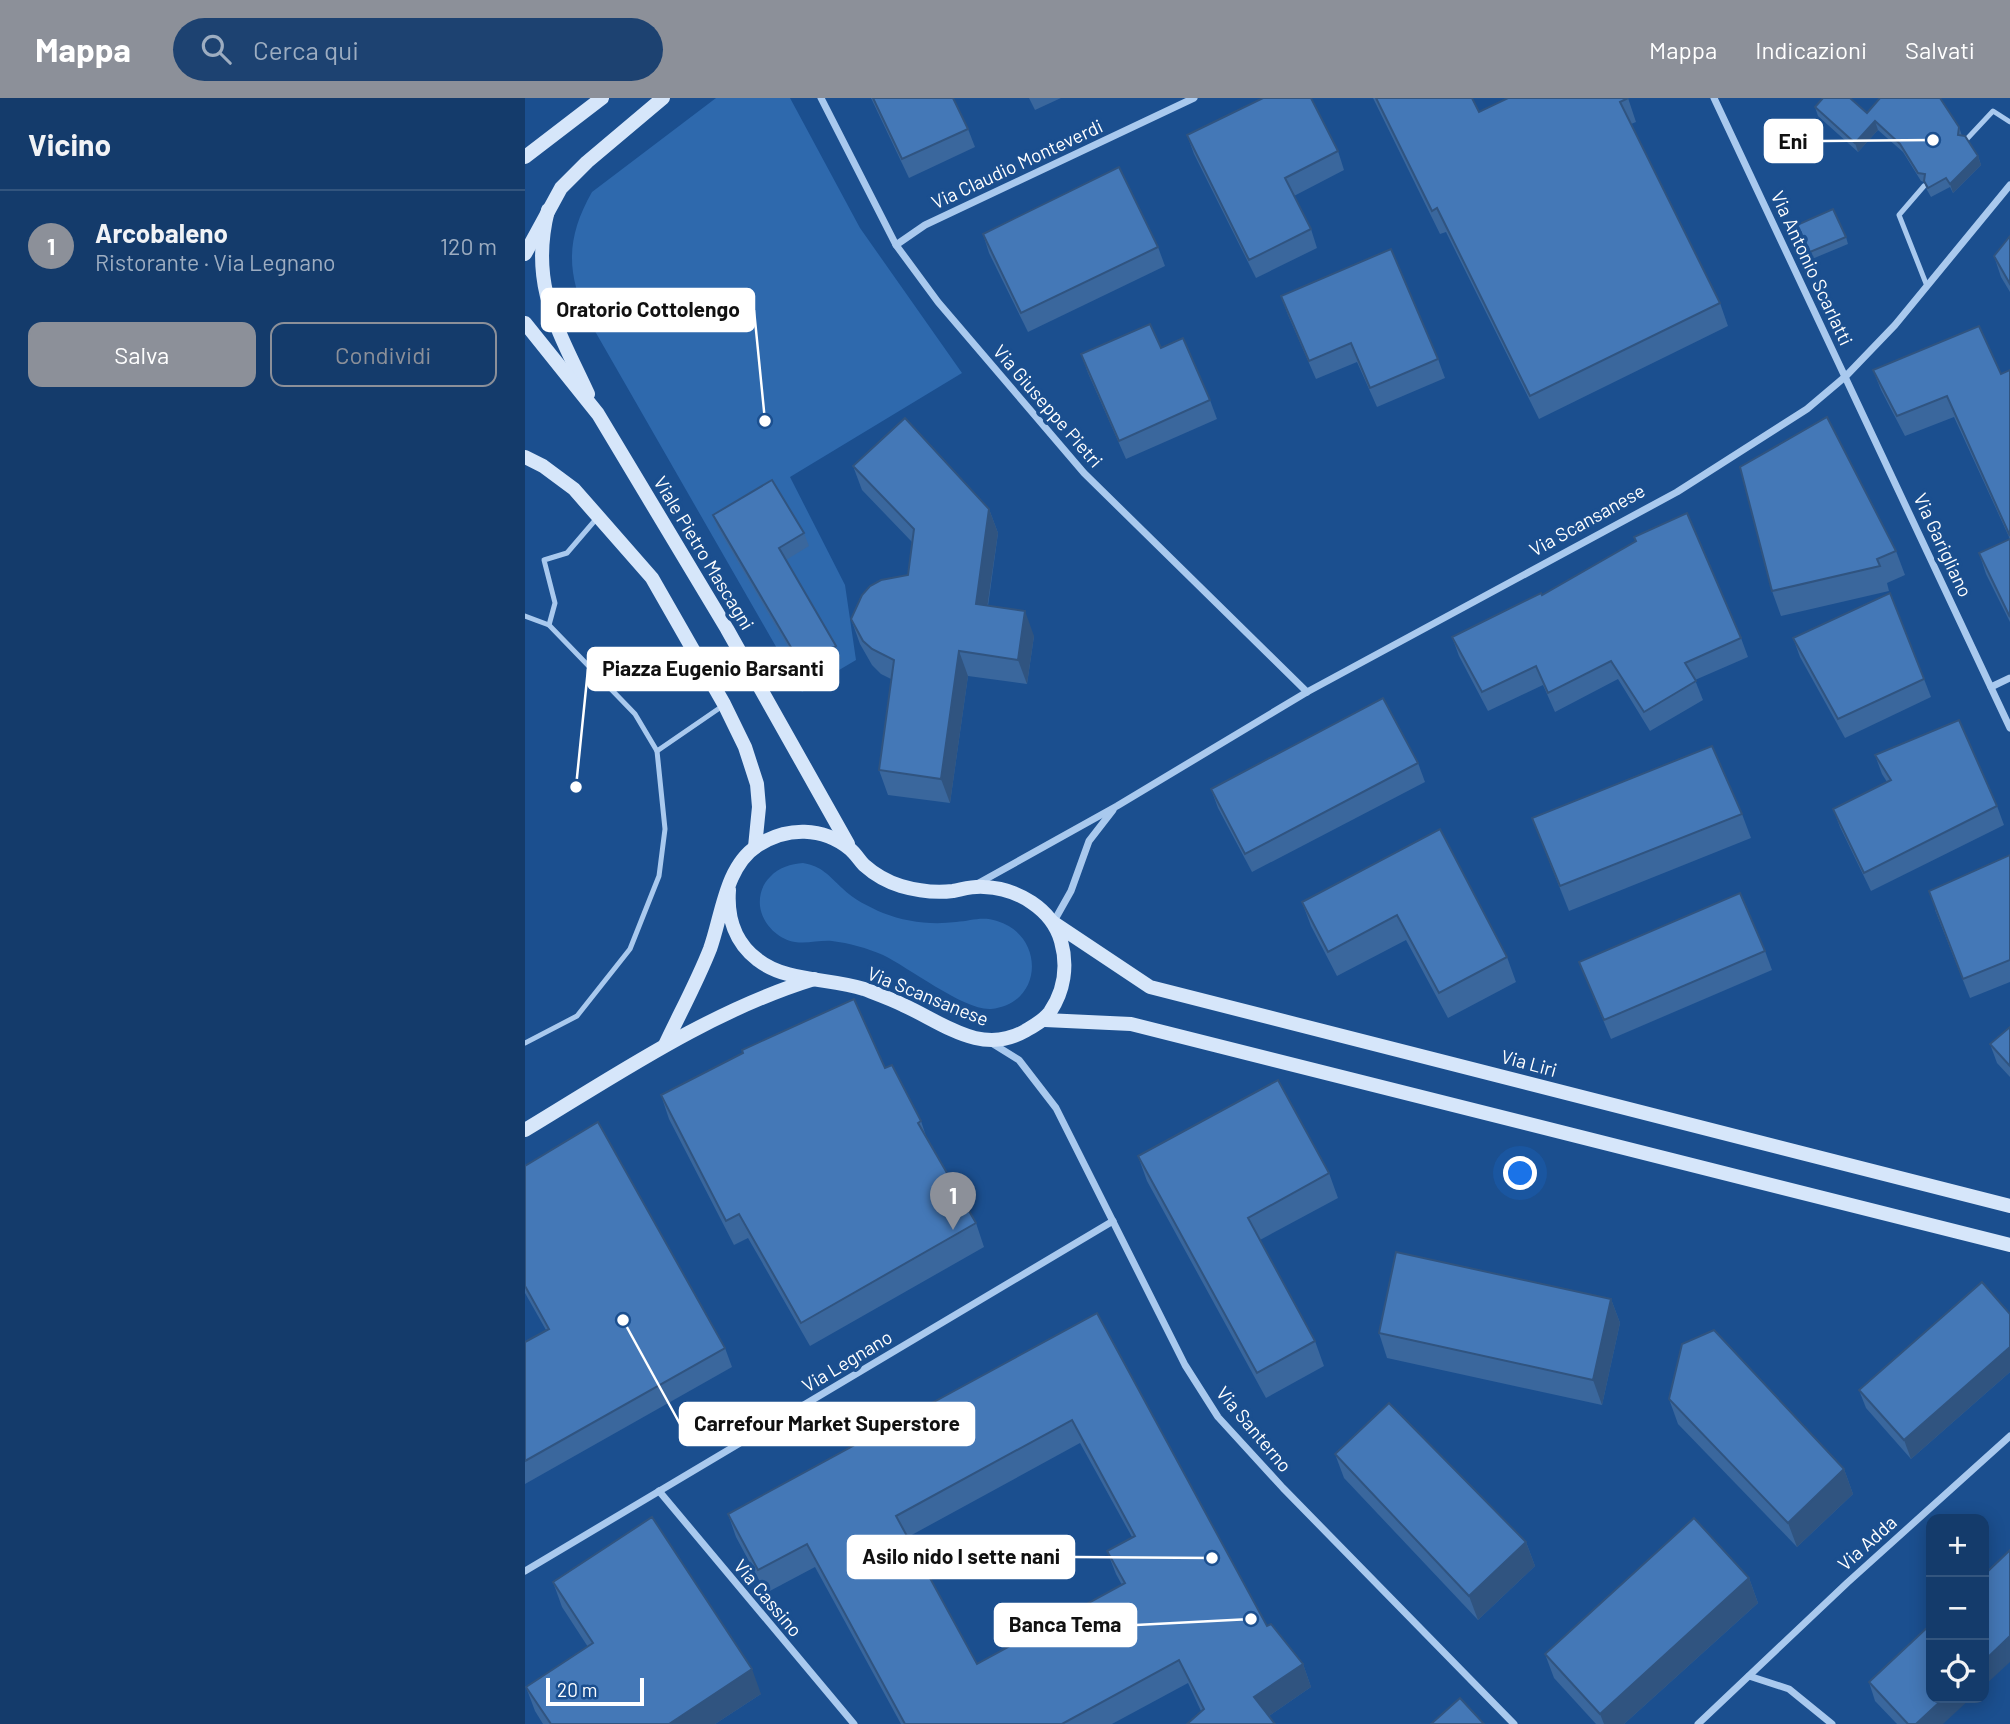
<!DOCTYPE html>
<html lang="it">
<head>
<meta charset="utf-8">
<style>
	:root { --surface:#143b6b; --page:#1d4271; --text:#f1f3f6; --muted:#9dadc1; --line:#33557e; --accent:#8c9099 }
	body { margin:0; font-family:Barlow,sans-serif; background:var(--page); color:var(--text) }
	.controls { position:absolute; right:21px; bottom:21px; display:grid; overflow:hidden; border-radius:14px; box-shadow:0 4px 18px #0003 }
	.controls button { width:63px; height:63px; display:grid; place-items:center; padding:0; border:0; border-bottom:2px solid var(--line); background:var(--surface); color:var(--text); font:35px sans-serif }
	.scale { position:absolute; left:21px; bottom:18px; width:98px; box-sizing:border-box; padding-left:7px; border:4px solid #fff; border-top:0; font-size:19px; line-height:24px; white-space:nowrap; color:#fff; -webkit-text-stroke:5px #1b4f8f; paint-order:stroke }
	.you { position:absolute; left:996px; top:1076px; width:24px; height:24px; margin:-18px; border:5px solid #fff; border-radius:50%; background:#1a73e8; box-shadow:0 0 0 10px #1a73e833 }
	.badge { display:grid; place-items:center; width:46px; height:46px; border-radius:50%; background:var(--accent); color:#fff; font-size:23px; font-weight:700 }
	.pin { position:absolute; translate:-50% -58px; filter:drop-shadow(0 2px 4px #0008) }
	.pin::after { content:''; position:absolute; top:37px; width:24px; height:21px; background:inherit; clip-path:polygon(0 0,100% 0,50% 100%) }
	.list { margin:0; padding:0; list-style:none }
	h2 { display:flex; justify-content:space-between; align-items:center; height:91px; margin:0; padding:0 28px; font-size:30px }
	h2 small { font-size:23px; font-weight:400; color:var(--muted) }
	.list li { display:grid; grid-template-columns:46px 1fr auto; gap:21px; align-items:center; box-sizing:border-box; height:112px; padding:0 28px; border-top:2px solid var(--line) }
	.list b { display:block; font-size:26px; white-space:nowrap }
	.list p { margin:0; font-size:23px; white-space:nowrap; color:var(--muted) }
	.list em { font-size:23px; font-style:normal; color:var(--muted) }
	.actions { display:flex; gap:14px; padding:21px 28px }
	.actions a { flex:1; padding:16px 0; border:2px solid var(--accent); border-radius:14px; text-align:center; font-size:24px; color:var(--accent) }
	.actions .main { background:var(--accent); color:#fff }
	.icon { flex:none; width:38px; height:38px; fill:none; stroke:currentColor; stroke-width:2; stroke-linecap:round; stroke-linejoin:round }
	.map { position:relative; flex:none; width:1485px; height:1626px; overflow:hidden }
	header { display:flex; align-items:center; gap:42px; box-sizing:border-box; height:98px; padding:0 35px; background:var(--accent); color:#fff }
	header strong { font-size:33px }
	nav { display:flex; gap:38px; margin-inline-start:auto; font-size:24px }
	.search { width:490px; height:63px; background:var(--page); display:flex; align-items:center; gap:18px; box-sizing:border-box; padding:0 24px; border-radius:38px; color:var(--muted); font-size:26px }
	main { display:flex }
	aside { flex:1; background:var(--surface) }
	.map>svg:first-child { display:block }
	.green { fill:#2e69ad }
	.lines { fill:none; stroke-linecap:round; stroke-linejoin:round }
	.service { stroke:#a9c9ee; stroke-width:5 }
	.minor { stroke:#a9c9ee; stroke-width:7 }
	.secondary { stroke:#d6e6fa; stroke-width:14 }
	.wall { fill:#3a679d; fill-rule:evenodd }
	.shaded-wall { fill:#305480 }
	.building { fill:#4478b7; stroke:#305480; stroke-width:2; fill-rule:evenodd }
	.labels { text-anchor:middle; stroke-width:7; stroke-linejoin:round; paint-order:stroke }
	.street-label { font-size:19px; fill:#fff; stroke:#1b4f8f }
	.leader { fill:none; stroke:#fff; stroke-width:2.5 }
	.callout-dot { fill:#fff; stroke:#1b4f8f; stroke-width:2.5 }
	.callout { fill:#fff; stroke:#fff; stroke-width:2.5 }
	.callout-label { font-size:21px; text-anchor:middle; font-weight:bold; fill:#111 }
</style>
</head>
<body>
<header>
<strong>Mappa</strong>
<div class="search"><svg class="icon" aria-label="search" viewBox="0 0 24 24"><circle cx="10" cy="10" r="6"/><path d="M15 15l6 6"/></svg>Cerca qui</div>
<nav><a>Mappa</a><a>Indicazioni</a><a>Salvati</a></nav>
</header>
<main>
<aside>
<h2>Vicino<small></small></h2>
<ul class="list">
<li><span class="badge">1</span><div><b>Arcobaleno</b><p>Ristorante · Via Legnano</p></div><em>120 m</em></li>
</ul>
<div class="actions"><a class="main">Salva</a><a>Condividi</a></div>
</aside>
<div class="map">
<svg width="1485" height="1626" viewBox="0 0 1485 1626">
	<rect width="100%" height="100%" fill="#1b4f8f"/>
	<g class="green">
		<path d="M 191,0 L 265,0 L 335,130 L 437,275 L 265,379 L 320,487 L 331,562 L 277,594 L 63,221 C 41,174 41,140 67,94 Z"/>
		<path d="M 278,765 C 297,768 304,778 317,790 C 328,801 344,809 358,815 C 381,824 406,827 431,824 C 446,823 457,818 472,823 C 520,837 519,906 466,911 C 440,913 383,869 358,857 C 342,850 324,845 307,843 C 295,842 282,846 270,844 C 252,841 237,825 235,808 C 234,797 237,787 245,779 C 254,769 266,766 278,765 Z"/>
	</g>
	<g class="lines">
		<g class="service">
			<polyline points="1440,43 1468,13 1485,24"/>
			<polyline points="1399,88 1374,117 1402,188"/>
			<polyline points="0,518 24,527 110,616 132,653 140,731 134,778 105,851 52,918 0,945"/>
			<polyline points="24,527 30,505 19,462 42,455 72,420"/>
			<polyline points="132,653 199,607"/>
		</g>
		<g class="minor">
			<polyline points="296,0 371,147 413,204 559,375 782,594"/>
			<polyline points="1189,0 1485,630"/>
			<polyline points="371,147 400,127 669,0"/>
			<polyline points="1466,589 1485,580"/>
			<polyline points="452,786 592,708 782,594 1152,394 1282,311 1321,278 1370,227 1485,87"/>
			<polyline points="528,825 546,793 564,743 588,712"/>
			<polyline points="465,944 494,962 531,1010 660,1267 693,1319 758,1390 989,1626"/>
			<polyline points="134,1393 329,1626"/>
			<polyline points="0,1473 588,1123"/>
			<polyline points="1224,1578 1264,1591 1307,1626"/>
			<polyline points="1173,1626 1322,1485 1485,1338"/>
		</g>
		<g class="secondary">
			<polyline points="0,59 77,0"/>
			<path d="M 23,112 C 4,187 33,231 63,296"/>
			<polyline points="0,156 36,90 62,64 138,0"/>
			<polyline points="0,225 73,316 202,531 323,746"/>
			<polyline points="0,359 18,368 49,391 127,480 199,606 220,649 232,686 234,709 230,749"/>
			<polyline points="529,825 625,889 1485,1108"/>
			<polyline points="520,922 606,926 1485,1147"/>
			<path d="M 140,947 C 155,915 172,884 185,851 C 197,818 200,769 232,748 C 262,728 298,729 325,751 C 331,756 334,762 339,767 C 349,776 363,784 376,788 C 393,793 411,795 428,793 C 439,791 448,788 459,789 C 492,790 527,811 536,843 C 543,868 539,893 525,914 C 518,923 510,927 500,933 C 456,958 418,925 378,907 C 366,901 352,896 339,891 C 305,880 261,884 233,862 C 210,845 202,819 204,792"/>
			<path d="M 0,1032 C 93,976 185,913 289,881"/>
		</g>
	</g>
	<g class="wall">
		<polygon points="346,0 428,0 443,31 450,49 384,80"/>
		<polygon points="504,0 536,0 510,12"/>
		<polygon points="848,0 947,0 954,14 1103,0 1111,24 1106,26 1195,205 1203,228 1014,321 921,134 915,136"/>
		<polygon points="1290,9 1342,15 1434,29 1437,38 1453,58 1456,67 1428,95 1425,89 1406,99 1402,92 1399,84 1396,83 1378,54 1353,32 1333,54 1293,18"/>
		<polygon points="662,37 813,53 819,72 769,98 786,131 792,150 731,180 669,56"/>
		<polygon points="1272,127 1321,139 1323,146 1287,161"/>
		<polygon points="458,136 633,149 640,168 503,234 464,155"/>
		<polygon points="1485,138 1485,194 1476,179 1469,158"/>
		<polygon points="756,198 913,261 920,280 852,309 832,264 791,281 763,217"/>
		<polygon points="636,250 685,302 692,321 601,361 563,275 556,256"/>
		<polygon points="1348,272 1476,276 1485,272 1485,524 1461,476 1454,455 1485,441 1429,319 1380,338 1356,292"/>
		<polygon points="328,368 464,411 473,435 463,508 509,538 502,586 443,578 425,705 363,697 354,672 366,581 356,576 347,567 335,546 326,521 383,477 387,444 337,392"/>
		<polygon points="188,417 279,435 284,448 261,462 311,548 316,561 282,581 193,430"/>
		<polygon points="1109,439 1216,540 1223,559 1170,582 1178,602 1125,633 1093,581 1030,614 1018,587 963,613 934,558 927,539 1017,497 1111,443"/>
		<polygon points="1371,453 1380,477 1362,485 1364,493 1256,518 1247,493"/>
		<polygon points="1268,540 1399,581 1406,599 1320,640 1275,559"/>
		<polygon points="1350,657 1472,708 1479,727 1346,793 1315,729 1308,711 1362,684 1357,676"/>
		<polygon points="893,665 900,684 727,774 693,710 686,691"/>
		<polygon points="1217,716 1226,740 1044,813 1007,720"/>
		<polygon points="915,731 982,859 991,884 923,920 881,842 812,878 786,828 777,804"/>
		<polygon points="1485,757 1485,884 1445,900 1410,812"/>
		<polygon points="1240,853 1247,872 1086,941 1054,864"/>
		<polygon points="1485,929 1485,979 1472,965 1465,946"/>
		<polygon points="136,997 396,1023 402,1041 451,1125 459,1149 285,1248 223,1140 209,1147 144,1021"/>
		<polygon points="613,1058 804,1075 813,1100 735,1142 790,1243 799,1268 741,1300 622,1083"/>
		<polygon points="0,1068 200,1250 207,1269 0,1386 0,1244 21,1232 0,1195"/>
		<polygon points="1086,1201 1095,1225 1077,1307 862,1260 854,1235"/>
		<path d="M 572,1215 L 742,1528 L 778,1566 L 786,1589 L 744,1618 L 676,1613 L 663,1585 L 587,1626 L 376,1626 L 290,1469 L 241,1495 L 211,1439 L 203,1416 ZM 555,1345 L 607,1439 L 582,1453 L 591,1476 L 597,1487 L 452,1566 L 383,1439 Z"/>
		<polygon points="1485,1216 1485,1274 1386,1361 1341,1310 1334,1292"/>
		<polygon points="1144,1301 1319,1371 1328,1396 1272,1449 1153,1326"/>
		<polygon points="810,1356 1001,1444 1010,1468 953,1522 819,1380"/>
		<polygon points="1224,1480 1233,1505 1099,1626 1071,1626 1029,1580 1020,1556"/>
		<polygon points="28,1484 236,1596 190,1626 18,1626 10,1613 1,1589 63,1549 37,1509"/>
		<polygon points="1344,1584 1418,1626 1372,1626 1350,1603"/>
	</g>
	<g class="shaded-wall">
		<polygon points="1350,23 1353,32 1333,54 1330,45"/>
		<polygon points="1453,58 1456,67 1428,95 1425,86"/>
		<polygon points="464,411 473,435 459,531 451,506"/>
		<polygon points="500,513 509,538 502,586 493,562"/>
		<polygon points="434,553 443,578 425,705 416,681"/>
		<polygon points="1086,1201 1095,1225 1077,1307 1068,1282"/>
		<polygon points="1485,1249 1485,1274 1386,1361 1379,1342"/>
		<polygon points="1319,1371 1328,1396 1272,1449 1263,1425"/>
		<polygon points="1001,1444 1010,1468 953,1522 944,1498"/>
		<polygon points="1224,1480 1233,1505 1099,1626 1079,1626 1075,1616"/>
		<polygon points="1485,1538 1485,1564 1459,1588 1459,1563"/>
		<polygon points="778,1566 786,1589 738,1622 729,1599"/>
		<polygon points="227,1571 236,1596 190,1626 144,1626"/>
		<polygon points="1419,1600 1446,1600 1418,1626 1391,1626"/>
	</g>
	<g class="building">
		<polygon points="348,0 428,0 443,31 377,61"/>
		<polygon points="738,0 786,0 813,53 760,80 786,131 724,162 662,37"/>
		<polygon points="851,0 947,0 954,14 983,0 1103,0 1095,4 1195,205 1005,298 912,110 907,113"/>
		<polygon points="1298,0 1325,0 1342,15 1355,0 1415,0 1434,29 1433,37 1440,38 1453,58 1425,86 1421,80 1403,90 1399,83 1400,76 1393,75 1375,46 1350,23 1330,45 1290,9"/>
		<polygon points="594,69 633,149 496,215 458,136"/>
		<polygon points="1308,111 1321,139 1285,154 1272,127"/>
		<polygon points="1485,138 1485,186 1469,158"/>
		<polygon points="866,151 913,261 845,290 826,245 784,263 756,198"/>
		<polygon points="625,226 636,250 658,240 685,302 594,343 556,256"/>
		<polygon points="1454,228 1476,276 1485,272 1485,438 1422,298 1372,318 1348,272"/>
		<polygon points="1302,319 1371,453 1352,461 1355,468 1247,493 1215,369"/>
		<polygon points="380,320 464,411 451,506 500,513 493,562 434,553 416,681 354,672 369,562 347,551 338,543 326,521 337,497 345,488 356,482 383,477 389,431 328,368"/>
		<polygon points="247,382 279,435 254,450 311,548 277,568 188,417"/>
		<polygon points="1162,415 1216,540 1160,565 1171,583 1119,614 1086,563 1023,595 1011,568 957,594 927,539 1016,495 1017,497 1111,443 1109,439"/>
		<polygon points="1485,441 1485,519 1454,455"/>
		<polygon points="1365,495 1399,581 1313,621 1268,540"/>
		<polygon points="858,600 893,665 720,756 686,691"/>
		<polygon points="1434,622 1472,708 1339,775 1308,711 1366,682 1350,657"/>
		<polygon points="1187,648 1217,716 1035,788 1007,720"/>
		<polygon points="915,731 982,859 914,895 872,817 803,854 777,804"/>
		<polygon points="1485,757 1485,862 1438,881 1404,793"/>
		<polygon points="1215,795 1240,853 1079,922 1054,864"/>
		<polygon points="329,901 360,970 367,967 396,1023 393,1025 451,1125 276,1225 214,1116 201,1123 136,997 218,955 217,952"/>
		<polygon points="1485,929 1485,968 1465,946"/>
		<polygon points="753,982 804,1075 723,1120 790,1243 732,1275 613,1058"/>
		<polygon points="73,1024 200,1250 0,1363 0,1244 24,1231 0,1188 0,1068"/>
		<polygon points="871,1154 1086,1201 1068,1282 854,1235"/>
		<polygon points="1457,1184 1485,1216 1485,1249 1379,1342 1334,1292"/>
		<path d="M 572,1215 L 742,1528 L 746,1526 L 778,1566 L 729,1599 L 750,1626 L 662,1626 L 679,1611 L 654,1562 L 537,1626 L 380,1626 L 282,1446 L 233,1472 L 203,1416 ZM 547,1322 L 610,1438 L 582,1453 L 600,1485 L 452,1566 L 371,1418 Z"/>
		<polygon points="1189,1232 1319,1371 1263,1425 1144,1301 1157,1246"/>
		<polygon points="864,1305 1001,1444 944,1498 810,1356"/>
		<polygon points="127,1419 227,1571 144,1626 26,1626 1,1589 68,1545 28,1484"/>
		<polygon points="1169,1420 1224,1480 1075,1616 1020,1556"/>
		<polygon points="1485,1452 1485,1538 1459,1563 1459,1477"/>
		<polygon points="1406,1526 1406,1600 1419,1600 1391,1626 1383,1626 1344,1584"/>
		<polygon points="935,1600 959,1626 906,1626"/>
	</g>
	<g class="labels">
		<g class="street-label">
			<text transform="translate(492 66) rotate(-25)" y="7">Via Claudio Monteverdi</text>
			<text transform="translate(1287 170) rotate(65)" y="7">Via Antonio Scarlatti</text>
			<text transform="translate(523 308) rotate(49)" y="7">Via Giuseppe Pietri</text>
			<text transform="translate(1062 422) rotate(-29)" y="7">Via Scansanese</text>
			<text transform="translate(1418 447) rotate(65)" y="7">Via Garigliano</text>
			<text transform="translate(179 455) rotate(59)" y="7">Viale Pietro Mascagni</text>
			<text transform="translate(403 898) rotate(22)" y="7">Via Scansanese</text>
			<text transform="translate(1004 965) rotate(15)" y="7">Via Liri</text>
			<text transform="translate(322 1263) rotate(-31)" y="7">Via Legnano</text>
			<text transform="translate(729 1331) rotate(50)" y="7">Via Santerno</text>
			<text transform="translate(1342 1445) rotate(-42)" y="7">Via Adda</text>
			<text transform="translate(243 1500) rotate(50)" y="7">Via Cassino</text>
		</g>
	</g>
	<path class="leader" d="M1408 42L1297 43M240 323L229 212M51 689L63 571M98 1222L155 1326M687 1460L549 1459M726 1521L611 1527"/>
	<g class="callout-dot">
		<circle cx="1408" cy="42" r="7"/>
		<circle cx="240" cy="323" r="7"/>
		<circle cx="51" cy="689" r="7"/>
		<circle cx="98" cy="1222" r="7"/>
		<circle cx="687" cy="1460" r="7"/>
		<circle cx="726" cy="1521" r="7"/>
	</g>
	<g class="callout">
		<rect x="1240" y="22" width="57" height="42" rx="7"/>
		<rect x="17" y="191" width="212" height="42" rx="7"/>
		<rect x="63" y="550" width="250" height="42" rx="7"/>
		<rect x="155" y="1305" width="294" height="42" rx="7"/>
		<rect x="323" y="1438" width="226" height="42" rx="7"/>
		<rect x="470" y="1506" width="141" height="42" rx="7"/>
	</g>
	<g class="callout-label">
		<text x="1268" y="51">Eni</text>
		<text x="123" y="219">Oratorio Cottolengo</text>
		<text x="188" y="578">Piazza Eugenio Barsanti</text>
		<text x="302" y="1333">Carrefour Market Superstore</text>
		<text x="436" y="1466">Asilo nido I sette nani</text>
		<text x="540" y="1534">Banca Tema</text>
	</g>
</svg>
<div class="controls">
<button>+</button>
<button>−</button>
<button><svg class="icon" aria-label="locate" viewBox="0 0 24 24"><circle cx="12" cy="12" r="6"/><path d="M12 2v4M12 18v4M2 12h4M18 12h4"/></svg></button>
</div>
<div class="scale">20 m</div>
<div class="you"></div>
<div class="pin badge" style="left:428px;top:1132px">1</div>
</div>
</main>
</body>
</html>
